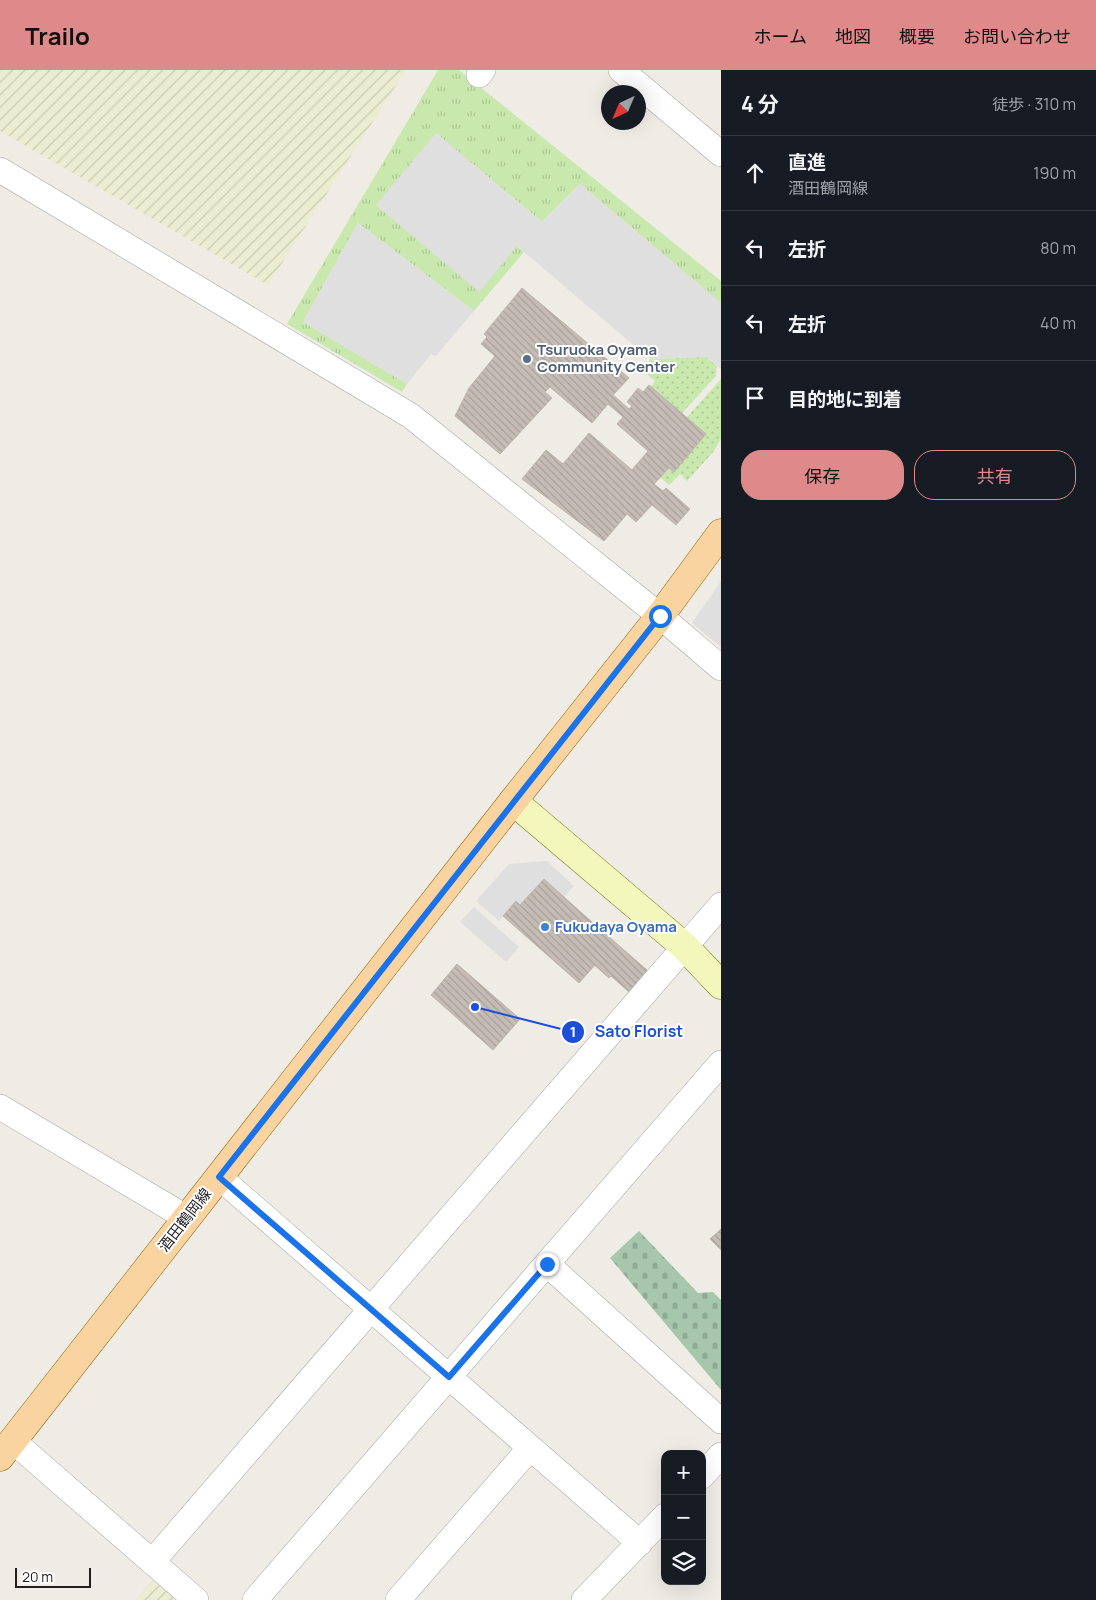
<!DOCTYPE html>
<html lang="ja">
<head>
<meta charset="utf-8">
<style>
	:root { --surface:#171b24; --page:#20242c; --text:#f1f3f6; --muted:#9ea1a6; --line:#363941; --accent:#de8a8a }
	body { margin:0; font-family:Manrope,"Noto Sans JP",sans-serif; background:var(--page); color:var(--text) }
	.controls { position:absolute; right:15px; bottom:15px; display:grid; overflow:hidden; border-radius:10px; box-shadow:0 5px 20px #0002 }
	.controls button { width:45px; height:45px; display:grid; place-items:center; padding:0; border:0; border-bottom:1px solid var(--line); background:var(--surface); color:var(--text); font:25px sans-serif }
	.compass { position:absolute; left:601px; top:15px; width:45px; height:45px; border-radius:50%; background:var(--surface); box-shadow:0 5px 20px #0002; rotate:224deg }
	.scale { position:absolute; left:15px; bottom:12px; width:76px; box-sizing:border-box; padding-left:5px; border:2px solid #1f1f1f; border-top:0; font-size:14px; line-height:18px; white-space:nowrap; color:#1f1f1f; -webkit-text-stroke:4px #fff; paint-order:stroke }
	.stop { position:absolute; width:15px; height:15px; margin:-11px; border:4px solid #1a73e8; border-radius:50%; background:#fff }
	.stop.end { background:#1a73e8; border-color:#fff; box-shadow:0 1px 5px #0008 }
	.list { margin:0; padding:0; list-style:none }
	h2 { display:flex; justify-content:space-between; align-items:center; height:65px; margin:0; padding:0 20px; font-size:21px }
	h2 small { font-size:16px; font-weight:400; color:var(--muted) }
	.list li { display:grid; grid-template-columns:32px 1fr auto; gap:15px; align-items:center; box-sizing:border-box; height:75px; padding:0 20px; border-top:1px solid var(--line) }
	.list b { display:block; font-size:19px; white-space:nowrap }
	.list p { margin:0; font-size:16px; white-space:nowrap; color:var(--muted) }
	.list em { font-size:16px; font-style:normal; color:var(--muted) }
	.actions { display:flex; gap:10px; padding:15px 20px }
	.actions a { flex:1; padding:11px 0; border:1px solid var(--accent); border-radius:20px; text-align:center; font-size:18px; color:var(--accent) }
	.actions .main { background:var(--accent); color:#111 }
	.icon { flex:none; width:28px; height:28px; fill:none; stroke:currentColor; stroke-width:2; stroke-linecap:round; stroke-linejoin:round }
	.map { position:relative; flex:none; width:721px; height:1530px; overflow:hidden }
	header { display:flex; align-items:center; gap:30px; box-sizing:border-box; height:70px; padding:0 25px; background:var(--accent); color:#111 }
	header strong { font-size:24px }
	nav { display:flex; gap:28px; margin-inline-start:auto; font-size:18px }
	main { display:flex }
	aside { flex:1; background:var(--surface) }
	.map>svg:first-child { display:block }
	.farmland { fill:url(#farmland-furrows) }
	.grass { fill:url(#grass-tufts) }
	.cemetery { fill:url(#cemetery-stones) }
	.garden { fill:url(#garden-dots) }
	.parking { fill:#dfdfdf }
	.building { fill:url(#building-back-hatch); stroke:#c0b3a8 }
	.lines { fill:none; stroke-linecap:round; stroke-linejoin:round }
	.street-casing { stroke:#a6a6a6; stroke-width:26 }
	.secondary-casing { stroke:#667309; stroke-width:29 }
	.primary-casing { stroke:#946705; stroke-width:29 }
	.street { stroke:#fff; stroke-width:25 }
	.secondary { stroke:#f4f7bb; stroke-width:28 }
	.primary { stroke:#f9d4a1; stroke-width:28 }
	.route { stroke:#1a73e8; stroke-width:6 }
	.service-dot { fill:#5c6f8a; stroke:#fff; stroke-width:2 }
	.shop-dot { fill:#3f7fe0; stroke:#fff; stroke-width:2 }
	.labels { text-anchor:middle; stroke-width:4; stroke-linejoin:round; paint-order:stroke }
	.service-label { font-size:15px; font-weight:bold; fill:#4e5e75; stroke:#fff; text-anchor:start }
	.shop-label { font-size:15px; font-weight:bold; fill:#366cbe; stroke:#fff; text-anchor:start }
	.street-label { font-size:15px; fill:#1f1f1f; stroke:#fff }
	.leader { fill:none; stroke:#1d4ed8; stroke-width:2 }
	.callout-dot { fill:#1d4ed8; stroke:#fff; stroke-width:2 }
	.mark-label { font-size:15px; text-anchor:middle; font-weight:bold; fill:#fff }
	.callout-label { font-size:16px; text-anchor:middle; font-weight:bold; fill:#1d4ed8; stroke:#fff; stroke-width:4; stroke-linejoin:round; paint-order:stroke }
</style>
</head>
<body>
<header>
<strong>Trailo</strong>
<nav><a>ホーム</a><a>地図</a><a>概要</a><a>お問い合わせ</a></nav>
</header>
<main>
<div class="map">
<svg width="721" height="1530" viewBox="0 0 721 1530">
	<defs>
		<pattern id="farmland-furrows" width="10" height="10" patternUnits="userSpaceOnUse" patternTransform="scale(1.25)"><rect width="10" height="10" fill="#ebedd1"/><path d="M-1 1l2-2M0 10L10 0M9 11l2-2" fill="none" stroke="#c9cbb3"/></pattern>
		<pattern id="grass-tufts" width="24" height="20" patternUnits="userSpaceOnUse" patternTransform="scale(1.25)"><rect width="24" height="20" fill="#c9e8ad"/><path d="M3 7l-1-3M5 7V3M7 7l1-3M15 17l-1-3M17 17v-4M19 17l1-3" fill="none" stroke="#acc794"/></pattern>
		<pattern id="cemetery-stones" width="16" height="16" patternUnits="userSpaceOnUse" patternTransform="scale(1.25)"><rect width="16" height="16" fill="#a7c7ac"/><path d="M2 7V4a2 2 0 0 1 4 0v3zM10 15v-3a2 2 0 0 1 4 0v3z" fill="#8faa94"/></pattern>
		<pattern id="garden-dots" width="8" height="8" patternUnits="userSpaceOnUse" patternTransform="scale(1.25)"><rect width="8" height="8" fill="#c9e8ad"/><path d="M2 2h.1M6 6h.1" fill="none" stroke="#acc794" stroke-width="1.8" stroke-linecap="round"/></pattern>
		<pattern id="building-back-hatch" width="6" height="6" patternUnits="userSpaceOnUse" patternTransform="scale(1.25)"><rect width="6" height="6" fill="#c4bcb5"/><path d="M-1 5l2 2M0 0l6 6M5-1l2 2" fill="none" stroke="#a8a19b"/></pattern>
	</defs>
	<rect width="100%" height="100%" fill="#efece5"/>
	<g class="farmland">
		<polygon points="0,0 406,0 268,215 0,61"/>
		<polygon points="153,1510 176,1530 135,1530"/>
	</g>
	<polygon class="grass" points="438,0 459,0 721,211 721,233 580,114 542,152 436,63 517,176 524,182 474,241 358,153 303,252 407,314 402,322 287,254"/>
	<polygon class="cemetery" points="639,1161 698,1223 713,1222 721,1230 721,1320 610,1188"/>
	<g class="garden">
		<polygon points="706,287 717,296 716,306 682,343 651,317 655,311 644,302 650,289"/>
		<polygon points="721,309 721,369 714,381 687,411 680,404 669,415 660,407 669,398 674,402 706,364 687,347"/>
	</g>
	<g class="parking">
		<polygon points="436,63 542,152 580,114 721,233 721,299 706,287 650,289 517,176 479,222 376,135"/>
		<polygon points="358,153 474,241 436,286 431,284 407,314 303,252"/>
		<polygon points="721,511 721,577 692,553"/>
		<polygon points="547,791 574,816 564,827 544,809 520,835 516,831 499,851 476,831 509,794"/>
		<polygon points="474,837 519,877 506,892 460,852"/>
	</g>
	<g class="building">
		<polygon points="522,218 629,308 613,325 629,339 632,336 627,332 638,318 643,322 649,315 706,364 674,402 669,398 654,414 663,421 666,418 690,439 676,455 652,435 636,452 627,444 604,471 522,409 546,380 563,394 589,363 632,400 648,381 617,354 623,347 608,334 592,353 550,317 545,322 552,328 500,384 455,346 469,318 495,286 481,274 487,267 484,264"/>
		<polygon points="544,809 584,845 564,868 595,895 579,913 503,846 516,831 520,835"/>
		<polygon points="584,845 648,901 629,922 611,906 609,908 564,868"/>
		<polygon points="457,894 520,949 493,980 431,925"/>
		<polygon points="721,1159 721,1180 710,1169"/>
	</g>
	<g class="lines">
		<g class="street-casing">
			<g id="street">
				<polyline points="621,0 721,84"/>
				<polyline points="479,5 483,0"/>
				<polyline points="0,100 411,346 660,546 721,598"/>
				<polyline points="0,1037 187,1148"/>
				<polyline points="219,1107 640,1473"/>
				<polyline points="547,1194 721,1351"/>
				<polyline points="13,1371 196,1530"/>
				<polyline points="702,1406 721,1385"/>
				<polyline points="152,1492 721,835"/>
				<polyline points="255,1530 721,993"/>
				<polyline points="398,1530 530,1378"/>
				<polyline points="584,1530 665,1446"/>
			</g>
		</g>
		<g class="secondary-casing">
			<polyline id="secondary" points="513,731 685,877 721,915"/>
		</g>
		<g class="primary-casing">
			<polyline id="primary" points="0,1387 513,731 660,546 721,463"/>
		</g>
		<use href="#street" class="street"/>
		<use href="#secondary" class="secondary"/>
		<use href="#primary" class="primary"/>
	</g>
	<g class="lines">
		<polyline class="route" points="547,1194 449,1307 219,1107 660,546"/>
	</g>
	<circle class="service-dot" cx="527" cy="289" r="5"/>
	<circle class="shop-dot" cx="545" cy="857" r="5"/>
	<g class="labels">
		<g class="service-label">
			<text x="537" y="285">Tsuruoka Oyama<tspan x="537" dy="17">Community Center</tspan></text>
		</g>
		<g class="shop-label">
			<text x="555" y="862">Fukudaya Oyama</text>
		</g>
		<g class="street-label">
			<text transform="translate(185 1150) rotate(-52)" y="5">酒田鶴岡線</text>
		</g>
	</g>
	<path class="leader" d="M475 937L573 962"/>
	<g class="callout-dot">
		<circle cx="475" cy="937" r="5"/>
		<circle cx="573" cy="962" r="12"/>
	</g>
	<g class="mark-label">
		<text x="573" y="967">1</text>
	</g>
	<g class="callout-label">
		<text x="639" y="967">Sato Florist</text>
	</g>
</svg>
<div class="controls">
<button>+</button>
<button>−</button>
<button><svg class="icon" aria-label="layers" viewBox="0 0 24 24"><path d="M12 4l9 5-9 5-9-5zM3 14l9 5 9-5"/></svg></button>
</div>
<svg class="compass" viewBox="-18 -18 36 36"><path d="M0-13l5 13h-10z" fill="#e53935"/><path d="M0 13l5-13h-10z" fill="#9ea1a6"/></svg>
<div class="scale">20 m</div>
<div class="stop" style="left:660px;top:546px"></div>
<div class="stop end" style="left:547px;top:1194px"></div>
</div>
<aside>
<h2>4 分<small>徒歩 · 310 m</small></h2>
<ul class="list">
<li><svg class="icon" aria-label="ahead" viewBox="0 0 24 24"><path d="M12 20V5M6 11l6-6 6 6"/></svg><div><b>直進</b><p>酒田鶴岡線</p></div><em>190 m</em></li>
<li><svg class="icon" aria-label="left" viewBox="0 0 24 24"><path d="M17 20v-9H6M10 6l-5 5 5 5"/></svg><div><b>左折</b></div><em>80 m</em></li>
<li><svg class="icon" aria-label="left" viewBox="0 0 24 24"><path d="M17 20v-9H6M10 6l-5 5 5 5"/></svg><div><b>左折</b></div><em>40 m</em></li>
<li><svg class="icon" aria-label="arrive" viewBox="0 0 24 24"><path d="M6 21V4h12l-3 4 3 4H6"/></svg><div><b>目的地に到着</b></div></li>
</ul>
<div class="actions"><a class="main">保存</a><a>共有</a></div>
</aside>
</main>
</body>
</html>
